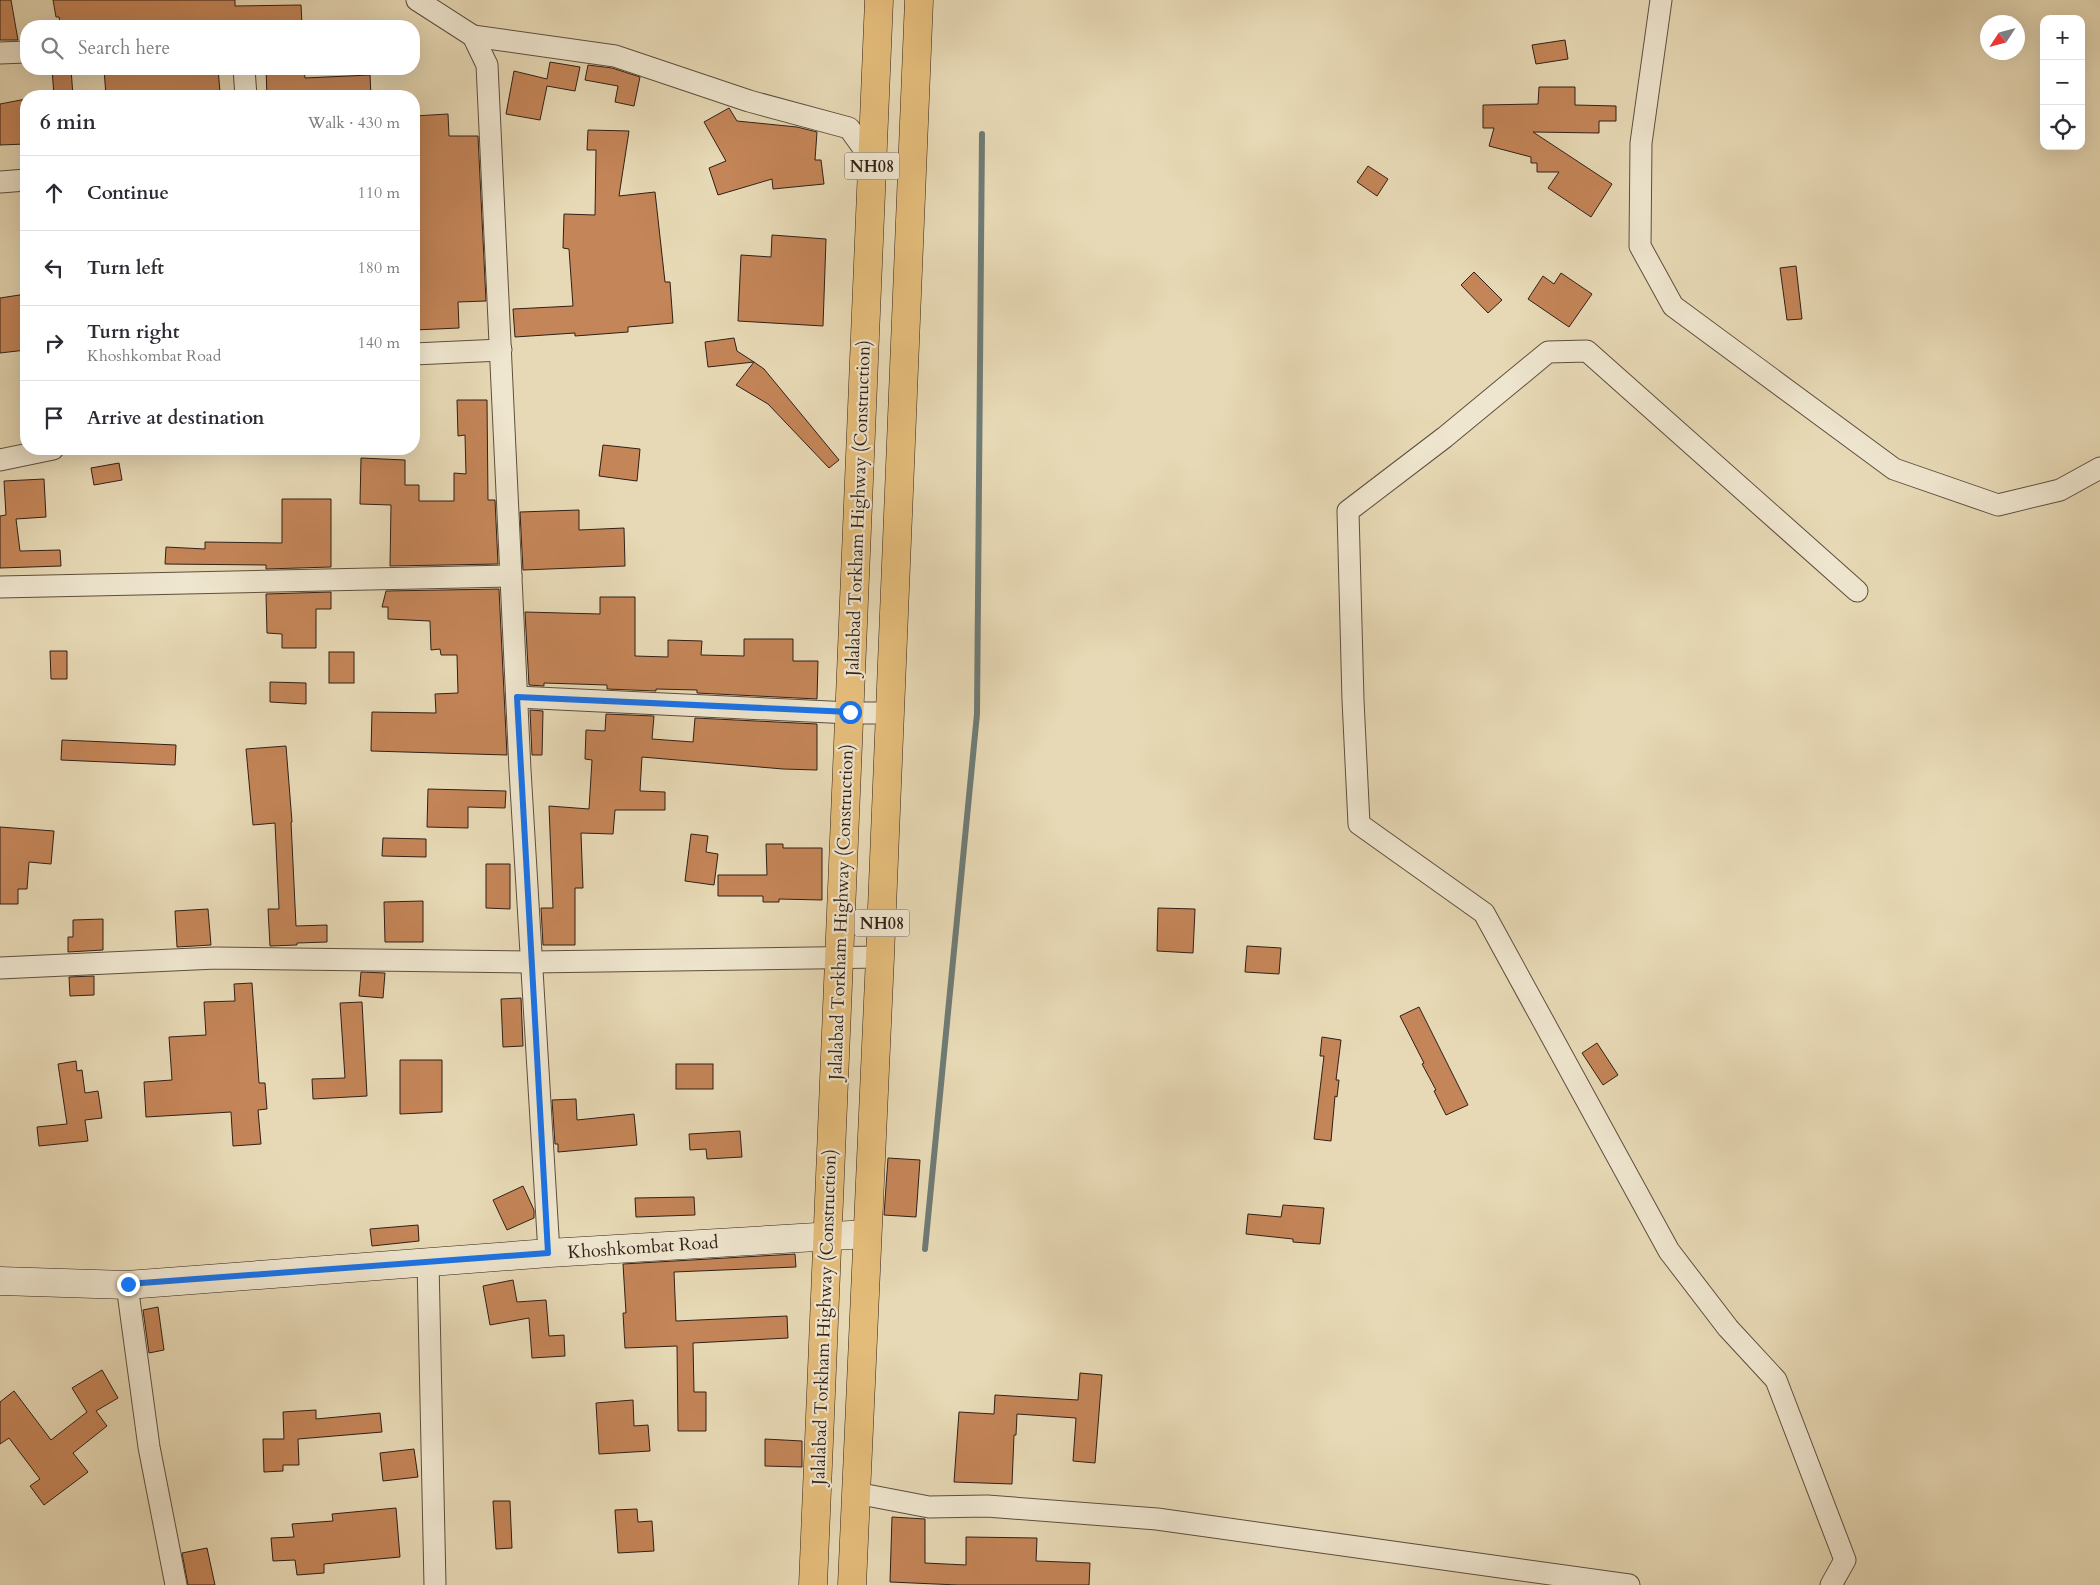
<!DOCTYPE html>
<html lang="en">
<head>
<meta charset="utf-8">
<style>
	:root { --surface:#fff; --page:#f7f7f7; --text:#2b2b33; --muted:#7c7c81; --line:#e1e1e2 }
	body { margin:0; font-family:Cardo,serif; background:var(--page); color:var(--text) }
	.controls { position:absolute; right:15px; top:15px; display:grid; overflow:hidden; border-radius:10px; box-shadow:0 5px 20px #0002 }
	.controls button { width:45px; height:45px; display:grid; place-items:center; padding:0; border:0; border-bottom:1px solid var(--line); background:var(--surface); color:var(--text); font:25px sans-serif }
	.compass { position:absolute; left:1980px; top:15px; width:45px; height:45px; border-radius:50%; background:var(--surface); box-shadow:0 5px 20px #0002; rotate:234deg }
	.stop { position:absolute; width:15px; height:15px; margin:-11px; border:4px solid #1a73e8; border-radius:50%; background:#fff }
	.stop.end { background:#1a73e8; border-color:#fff; box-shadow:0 1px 5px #0008 }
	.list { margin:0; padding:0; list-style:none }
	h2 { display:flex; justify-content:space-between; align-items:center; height:65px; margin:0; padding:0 20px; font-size:21px }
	h2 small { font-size:16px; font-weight:400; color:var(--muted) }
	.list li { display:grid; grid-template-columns:32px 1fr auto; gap:15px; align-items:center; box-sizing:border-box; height:75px; padding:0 20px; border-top:1px solid var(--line) }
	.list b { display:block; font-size:19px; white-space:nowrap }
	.list p { margin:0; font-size:16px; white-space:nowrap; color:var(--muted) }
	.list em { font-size:16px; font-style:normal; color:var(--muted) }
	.icon { flex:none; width:28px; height:28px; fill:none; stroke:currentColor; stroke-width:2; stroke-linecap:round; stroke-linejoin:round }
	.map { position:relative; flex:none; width:2100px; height:1585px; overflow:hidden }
	.search { position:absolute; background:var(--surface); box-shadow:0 5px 20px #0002; left:20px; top:20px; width:400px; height:55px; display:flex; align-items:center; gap:12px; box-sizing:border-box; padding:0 18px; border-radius:20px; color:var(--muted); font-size:19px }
	.panel { position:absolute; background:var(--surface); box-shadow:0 5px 20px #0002; left:20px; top:90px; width:400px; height:365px; border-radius:20px }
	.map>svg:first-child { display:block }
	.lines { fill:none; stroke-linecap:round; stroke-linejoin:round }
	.stream { stroke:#6f7b75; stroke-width:6 }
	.building { fill:#c48558; stroke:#311f17 }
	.street-casing { stroke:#5e4e3e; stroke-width:23 }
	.secondary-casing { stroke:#311f17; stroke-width:29 }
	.highway-casing { stroke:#311f17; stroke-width:29 }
	.street { stroke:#efe6cf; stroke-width:21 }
	.secondary { stroke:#efe6cf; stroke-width:28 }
	.highway { stroke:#e4bc7a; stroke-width:28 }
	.route { stroke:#1a73e8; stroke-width:6 }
	.labels { text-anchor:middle; stroke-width:4.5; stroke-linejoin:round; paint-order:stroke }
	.shield { fill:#efe6cf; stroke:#6a5b4e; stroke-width:1 }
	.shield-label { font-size:16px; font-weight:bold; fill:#311f17 }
	.street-label { font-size:18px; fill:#311f17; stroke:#efe6cf }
</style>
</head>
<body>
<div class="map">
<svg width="2100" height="1585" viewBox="0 0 2100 1585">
	<rect width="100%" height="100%" fill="#e7d9b5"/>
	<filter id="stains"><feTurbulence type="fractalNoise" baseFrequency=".004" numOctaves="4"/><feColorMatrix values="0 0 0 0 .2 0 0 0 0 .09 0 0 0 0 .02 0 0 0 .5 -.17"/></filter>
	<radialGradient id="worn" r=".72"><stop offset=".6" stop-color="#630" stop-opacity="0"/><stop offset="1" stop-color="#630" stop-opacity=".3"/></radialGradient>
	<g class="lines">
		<polyline class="stream" points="925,1249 977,714 982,134"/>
	</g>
	<g class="building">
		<polygon points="0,0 11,0 18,40 0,40"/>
		<polygon points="53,0 235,0 235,6 301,5 302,25 61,26 59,17 56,17"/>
		<polygon points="1565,40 1568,59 1536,64 1532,45"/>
		<polygon points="550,62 580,67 575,91 547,86 540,120 506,114 514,71 547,79"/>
		<polygon points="588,65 612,68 640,77 634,106 615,102 618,86 585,80"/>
		<polygon points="52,69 71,69 73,96 54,96"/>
		<polygon points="104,69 218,69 220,92 170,93 171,96 106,96"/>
		<polygon points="266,69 304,69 305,78 370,75 371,96 267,96"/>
		<polygon points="1539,87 1575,87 1575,105 1616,106 1616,121 1599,121 1599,133 1533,132 1612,184 1591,217 1548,188 1559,172 1537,172 1537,163 1531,163 1531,157 1489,146 1494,128 1483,128 1483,105 1538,104"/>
		<polygon points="26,99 26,144 0,145 0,104"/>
		<polygon points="729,108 737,121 797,127 817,132 815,160 821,160 824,184 773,189 772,179 718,195 709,168 726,161 704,122"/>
		<polygon points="448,114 449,136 478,136 486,301 458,302 459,328 414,330 414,248 415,247 414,116"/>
		<polygon points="588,130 629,131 619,196 655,192 665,282 670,282 673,323 628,327 628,332 575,336 575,333 515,337 513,309 573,306 569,249 563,248 564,214 595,215 596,150 587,150"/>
		<polygon points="1368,166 1388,179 1377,196 1357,182"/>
		<polygon points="772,235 826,239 823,326 738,321 741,255 771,257"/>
		<polygon points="1796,266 1802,319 1787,320 1780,268"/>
		<polygon points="1474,272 1502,300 1488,313 1461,285"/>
		<polygon points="1561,273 1592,294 1569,327 1528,299 1543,276 1554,284"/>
		<polygon points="26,294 26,350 0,353 0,298"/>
		<polygon points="734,338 737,351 754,362 708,367 705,342"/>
		<polygon points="754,362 764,369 839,460 829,468 768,404 736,385"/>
		<polygon points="457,400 487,400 488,500 495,500 498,564 390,566 391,505 360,504 361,458 405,460 405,485 419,485 419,501 454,501 454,473 466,474 465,435 458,436"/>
		<polygon points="603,445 640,449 637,481 599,476"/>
		<polygon points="119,463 122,480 94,485 91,468"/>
		<polygon points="44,479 46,517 16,519 20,551 60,550 61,566 0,568 0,516 6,515 4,481"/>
		<polygon points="282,499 331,499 331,567 266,569 266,565 165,564 166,547 205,549 205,542 282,543"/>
		<polygon points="579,510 579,530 624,528 625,566 523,570 520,512"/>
		<polygon points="499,589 507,755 371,751 372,712 436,713 435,694 458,693 457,655 441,655 440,649 431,650 430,621 388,619 388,607 382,607 386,591"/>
		<polygon points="331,592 331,609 316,609 316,648 282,648 282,634 267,633 266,594"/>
		<polygon points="600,597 635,597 635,656 668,657 668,640 702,641 701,655 744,656 744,639 793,639 793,661 818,661 817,699 697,693 697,690 656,689 656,691 607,689 607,685 544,683 544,686 529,685 525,612 600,614"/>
		<polygon points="50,651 67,651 67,679 51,679"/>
		<rect x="329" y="652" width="25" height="31"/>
		<polygon points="270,682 306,683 306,704 270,702"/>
		<polygon points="530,710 543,711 542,755 532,755"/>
		<polygon points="606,714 654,716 652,739 693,742 695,718 817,724 817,770 783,769 642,757 640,791 665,792 665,810 615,810 613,834 581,833 583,888 575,888 575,945 543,945 541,908 553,908 549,806 589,809 592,760 585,759 586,730 605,731"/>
		<polygon points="62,740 176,745 175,765 61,760"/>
		<polygon points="286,746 292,822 291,822 296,926 327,925 327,942 297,943 297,945 270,946 268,909 279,909 275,823 253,825 246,749"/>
		<polygon points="428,789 506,791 505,808 468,807 468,828 427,827"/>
		<polygon points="0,827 54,831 51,864 29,862 27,889 18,889 18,904 0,904"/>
		<polygon points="691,834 708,836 706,852 718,854 714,885 685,881"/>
		<polygon points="383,838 426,839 426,857 382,856"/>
		<polygon points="766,844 783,844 783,848 822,848 822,900 779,899 779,902 763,902 763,896 718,896 718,875 767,875"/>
		<polygon points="486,864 510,864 510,909 486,908"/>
		<polygon points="423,901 423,942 385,942 384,902"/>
		<polygon points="1158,908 1195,909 1193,953 1157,951"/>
		<polygon points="208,909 211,945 177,947 175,911"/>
		<polygon points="103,919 103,950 68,952 68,937 73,937 73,920"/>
		<polygon points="1247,946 1281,948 1279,974 1245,972"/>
		<polygon points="361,972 385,973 383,998 359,996"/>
		<polygon points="94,976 94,995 70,996 69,977"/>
		<polygon points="252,983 259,1083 265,1083 267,1109 258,1110 261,1144 233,1146 231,1112 146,1117 144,1082 172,1080 169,1037 206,1035 204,1002 235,1001 234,984"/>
		<polygon points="521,998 523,1046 503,1047 501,999"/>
		<polygon points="362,1002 367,1096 313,1099 312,1079 345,1078 340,1003"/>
		<polygon points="1419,1007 1468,1105 1446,1115 1434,1091 1436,1090 1422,1064 1424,1063 1400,1016"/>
		<polygon points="1322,1037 1341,1040 1336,1080 1339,1080 1337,1097 1335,1096 1331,1141 1314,1139 1324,1056 1320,1056"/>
		<polygon points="1597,1043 1618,1075 1603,1085 1582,1053"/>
		<polygon points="400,1060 442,1060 442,1112 400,1114"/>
		<polygon points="76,1061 77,1071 82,1070 85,1093 98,1091 102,1118 85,1120 88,1141 39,1146 37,1127 67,1124 58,1064"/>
		<rect x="676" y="1064" width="37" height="25"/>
		<polygon points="576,1099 577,1120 634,1114 637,1145 558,1152 558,1144 555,1144 552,1100"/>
		<polygon points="740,1131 742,1157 707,1159 706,1149 690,1150 689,1134"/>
		<polygon points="888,1158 920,1160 916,1217 884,1215"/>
		<polygon points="523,1186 534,1210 534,1218 507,1230 493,1200"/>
		<polygon points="694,1197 695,1215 636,1217 635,1198"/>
		<polygon points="1283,1205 1324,1208 1320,1244 1293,1242 1293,1239 1246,1234 1248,1214 1281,1217"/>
		<polygon points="418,1225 419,1241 372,1246 370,1229"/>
		<polygon points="795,1254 796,1267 674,1272 676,1321 787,1316 788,1338 693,1343 694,1392 706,1392 706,1431 678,1431 677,1346 625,1348 623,1313 626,1313 623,1264"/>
		<polygon points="513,1280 517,1302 546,1300 549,1336 564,1335 565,1356 532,1358 529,1318 490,1325 483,1286"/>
		<polygon points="158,1307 164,1350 149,1353 143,1310"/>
		<polygon points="102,1370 118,1398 96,1411 107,1426 73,1453 88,1472 44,1505 30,1486 40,1479 9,1438 0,1444 0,1402 14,1391 51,1440 87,1412 72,1388"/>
		<polygon points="1080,1373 1102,1375 1095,1463 1073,1461 1076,1418 1017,1414 1016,1435 1014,1435 1012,1484 954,1482 959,1412 994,1414 995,1395 1078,1400"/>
		<polygon points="633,1400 634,1426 648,1425 650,1451 599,1454 596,1403"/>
		<polygon points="316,1410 316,1419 380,1413 382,1432 298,1439 299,1465 283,1465 283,1471 264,1472 263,1439 284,1439 283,1412"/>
		<polygon points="765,1439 802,1441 802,1467 765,1466"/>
		<polygon points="414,1449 418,1477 383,1481 380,1453"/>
		<polygon points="493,1501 510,1501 512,1548 496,1549"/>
		<polygon points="396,1508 400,1557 324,1564 324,1573 297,1575 295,1560 273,1561 271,1538 294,1537 292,1524 333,1521 332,1514"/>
		<polygon points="637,1509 638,1522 652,1521 654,1551 618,1553 615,1510"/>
		<polygon points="892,1517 925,1519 925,1563 966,1565 966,1537 1037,1538 1036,1561 1090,1563 1089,1585 958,1585 890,1582"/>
		<polygon points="207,1548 215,1585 188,1585 182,1553"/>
	</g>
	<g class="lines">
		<g class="street-casing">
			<g id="street">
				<polyline points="417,0 473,36 487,65 520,770 549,1253"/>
				<polyline points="1661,0 1641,143 1640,246 1673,306 1894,469 1998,505 2060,490 2100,468"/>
				<polyline points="473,36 615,56 749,101 849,128 872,160"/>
				<polyline points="0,53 26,52"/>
				<polyline points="244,69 246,96"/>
				<polyline points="0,182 26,180"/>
				<polyline points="414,354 501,350"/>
				<polyline points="0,460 53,449"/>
				<polyline points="0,587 511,576"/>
				<polyline points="517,697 850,713 890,713"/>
				<polyline points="0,968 216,958 532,962 880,957"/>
				<polyline points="428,1262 435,1585"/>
				<polyline points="127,1285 149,1447 176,1585"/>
				<polyline points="856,1493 929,1507 987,1506 1157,1519 1629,1585"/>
				<polyline points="1831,1585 1845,1560 1776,1380 1728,1328 1669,1251 1484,913 1359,824 1353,700 1348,511 1445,437 1548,352 1587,351 1857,591"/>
			</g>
		</g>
		<g class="secondary-casing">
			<polyline id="secondary" points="0,1281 127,1285 549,1253 867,1234"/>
		</g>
		<g class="highway-casing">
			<g id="highway">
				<polyline points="813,1585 879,0"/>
				<polyline points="852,1585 880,957 919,0"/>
			</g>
		</g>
		<use href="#street" class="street"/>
		<use href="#secondary" class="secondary"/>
		<use href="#highway" class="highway"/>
	</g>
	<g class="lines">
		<polyline class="route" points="128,1284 548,1253 517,697 850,712"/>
	</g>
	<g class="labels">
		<g class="shield">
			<rect x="844.5" y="152.5" width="55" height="27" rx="4"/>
			<rect x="854.5" y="909.5" width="55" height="27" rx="4"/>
		</g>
		<g class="shield-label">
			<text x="872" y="172">NH08</text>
			<text x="882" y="929">NH08</text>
		</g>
		<g class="street-label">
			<text transform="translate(858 508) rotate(-88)" y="6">Jalalabad Torkham Highway (Construction)</text>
			<text transform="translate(841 912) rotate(-88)" y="6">Jalalabad Torkham Highway (Construction)</text>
			<text transform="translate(643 1247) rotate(-4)" y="6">Khoshkombat Road</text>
			<text transform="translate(824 1317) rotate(-88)" y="6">Jalalabad Torkham Highway (Construction)</text>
		</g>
	</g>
	<rect width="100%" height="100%" filter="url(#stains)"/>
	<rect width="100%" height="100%" fill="url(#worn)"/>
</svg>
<div class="controls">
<button>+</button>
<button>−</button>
<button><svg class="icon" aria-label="locate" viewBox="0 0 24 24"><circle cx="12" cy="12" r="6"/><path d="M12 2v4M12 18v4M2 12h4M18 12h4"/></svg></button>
</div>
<svg class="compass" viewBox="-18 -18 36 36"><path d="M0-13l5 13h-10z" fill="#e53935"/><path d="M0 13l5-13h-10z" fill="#7c7c81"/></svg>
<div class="stop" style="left:850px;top:712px"></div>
<div class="stop end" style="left:128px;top:1284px"></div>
<div class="search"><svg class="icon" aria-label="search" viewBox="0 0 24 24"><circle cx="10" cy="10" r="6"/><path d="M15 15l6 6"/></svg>Search here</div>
<section class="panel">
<h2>6 min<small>Walk · 430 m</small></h2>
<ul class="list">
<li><svg class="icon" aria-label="ahead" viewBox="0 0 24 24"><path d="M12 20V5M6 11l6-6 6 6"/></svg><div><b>Continue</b></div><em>110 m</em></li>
<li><svg class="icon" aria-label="left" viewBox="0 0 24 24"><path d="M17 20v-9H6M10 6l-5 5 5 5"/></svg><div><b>Turn left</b></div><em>180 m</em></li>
<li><svg class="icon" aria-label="right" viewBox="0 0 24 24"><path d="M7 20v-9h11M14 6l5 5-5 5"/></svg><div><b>Turn right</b><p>Khoshkombat Road</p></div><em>140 m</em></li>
<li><svg class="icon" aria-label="arrive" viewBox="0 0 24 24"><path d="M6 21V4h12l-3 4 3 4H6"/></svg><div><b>Arrive at destination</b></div></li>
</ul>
</section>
</div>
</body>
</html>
